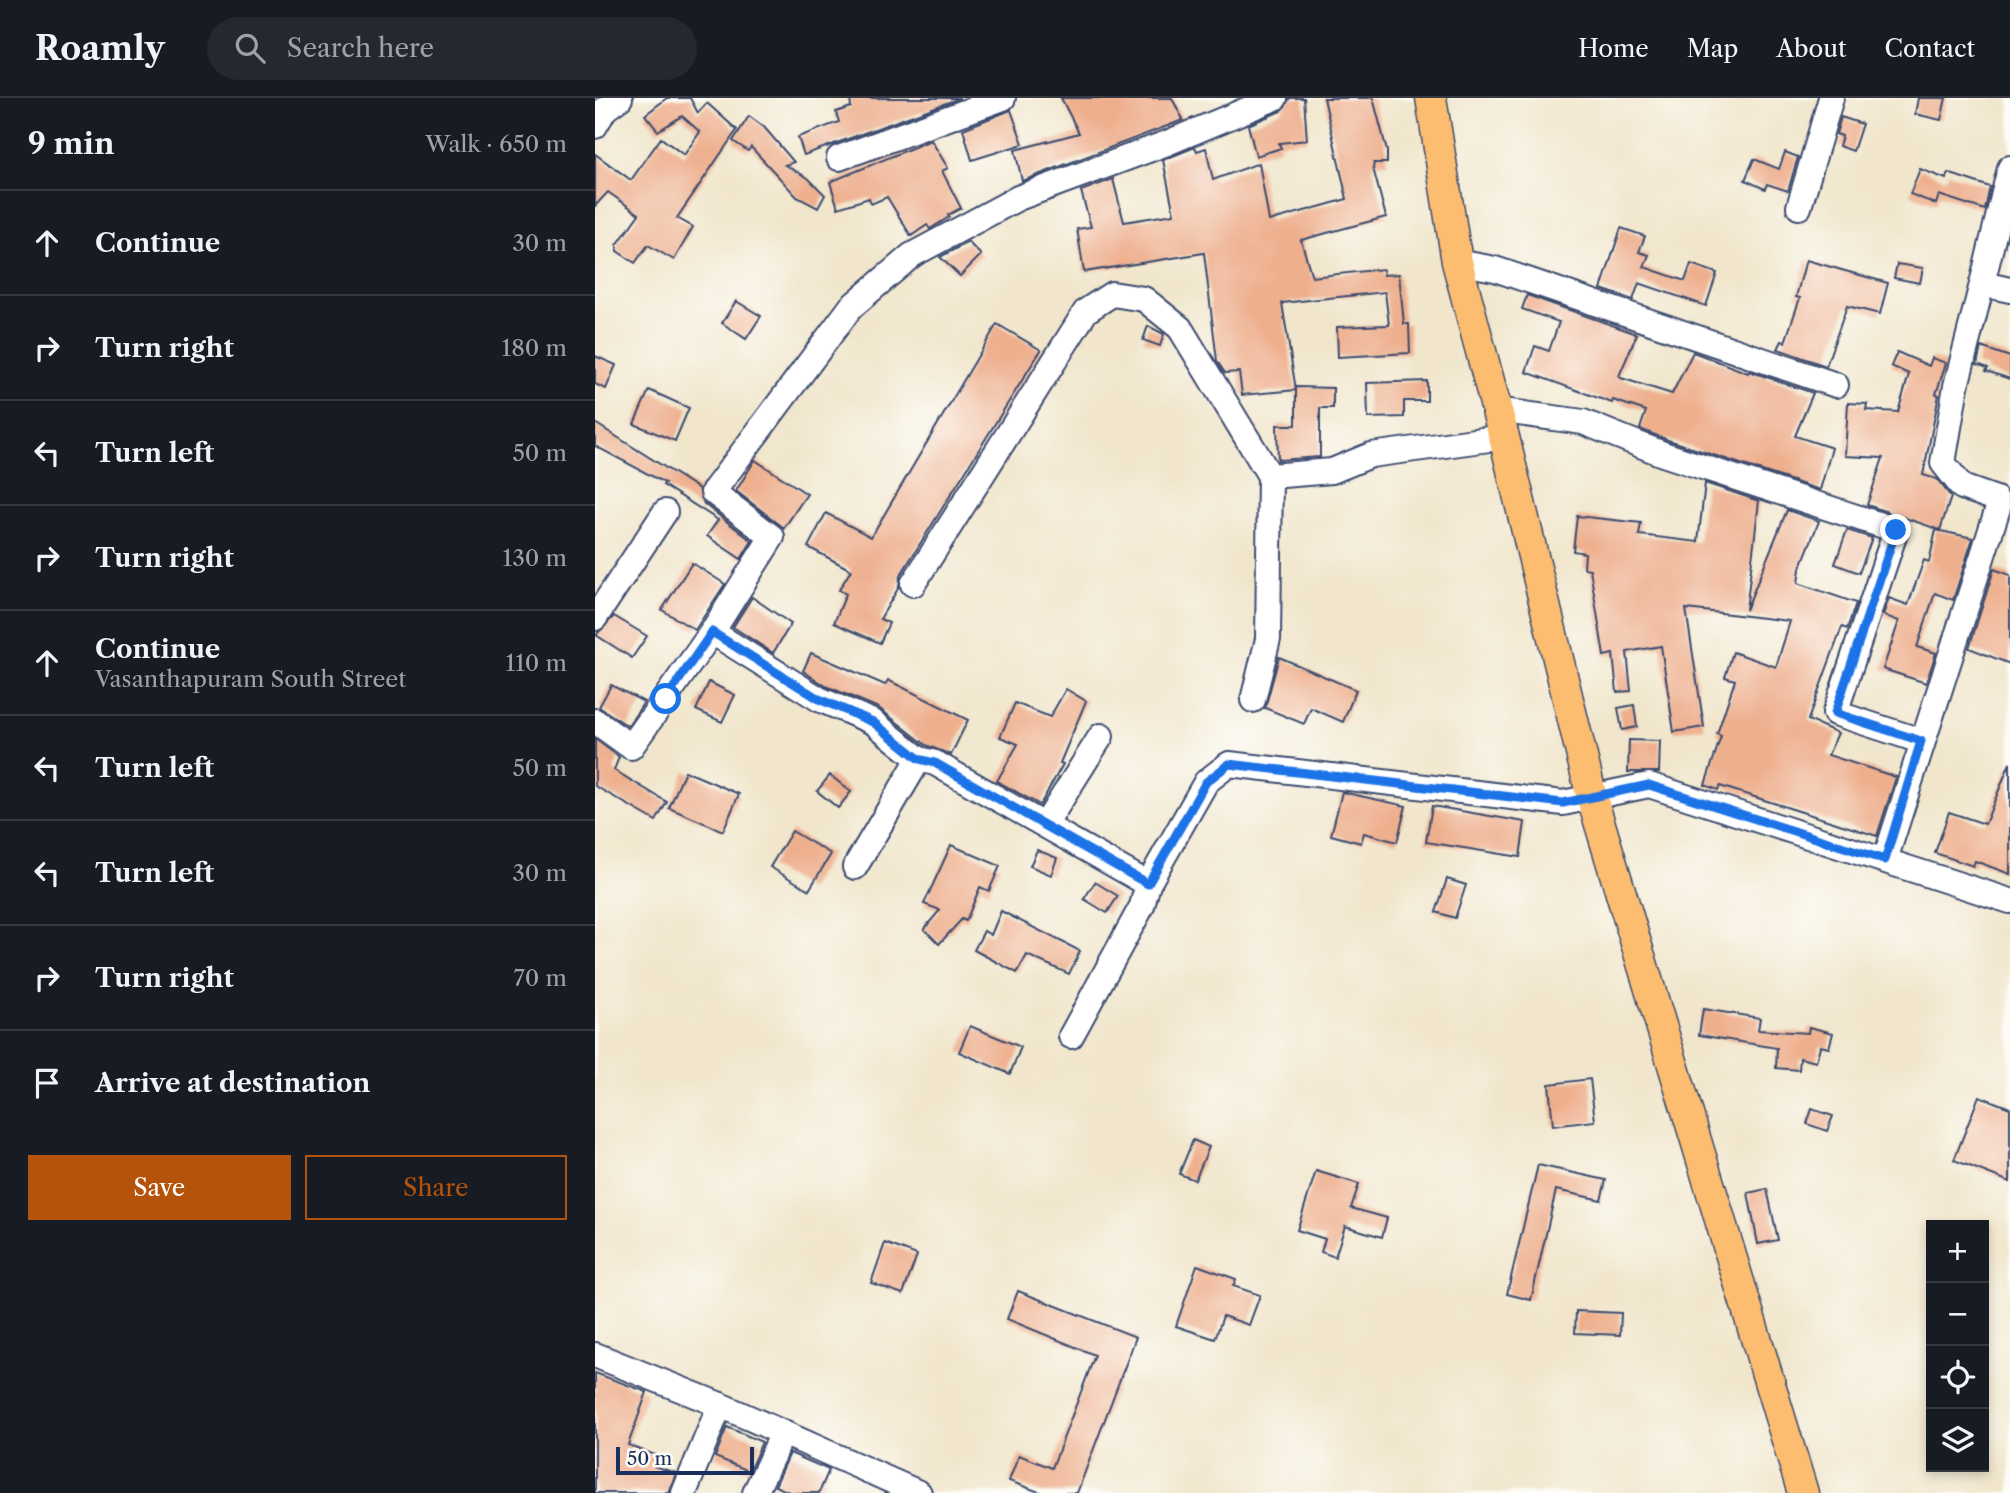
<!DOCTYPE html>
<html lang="en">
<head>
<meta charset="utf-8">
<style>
	:root { --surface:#171b24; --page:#242831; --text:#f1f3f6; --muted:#9ea1a6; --line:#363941; --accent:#b45309 }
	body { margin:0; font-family:"Libre Caslon Text",serif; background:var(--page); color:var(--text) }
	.controls { position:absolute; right:21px; bottom:21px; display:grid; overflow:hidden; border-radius:0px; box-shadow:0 4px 10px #0003 }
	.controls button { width:63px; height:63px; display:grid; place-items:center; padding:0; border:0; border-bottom:2px solid var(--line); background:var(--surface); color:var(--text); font:35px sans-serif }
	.scale { position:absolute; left:21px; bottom:18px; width:138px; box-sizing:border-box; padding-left:7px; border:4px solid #1b2f5e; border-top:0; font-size:19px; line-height:24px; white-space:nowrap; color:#1b2f5e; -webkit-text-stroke:5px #fdfcf7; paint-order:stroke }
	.stop { position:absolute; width:21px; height:21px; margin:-16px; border:5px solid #1a73e8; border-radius:50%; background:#fff }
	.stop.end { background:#1a73e8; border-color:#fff; box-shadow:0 2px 7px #0008 }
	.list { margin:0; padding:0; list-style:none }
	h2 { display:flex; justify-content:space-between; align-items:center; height:91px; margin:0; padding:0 28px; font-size:30px }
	h2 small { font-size:23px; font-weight:400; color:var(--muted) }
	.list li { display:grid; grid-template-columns:46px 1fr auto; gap:21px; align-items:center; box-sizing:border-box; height:105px; padding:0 28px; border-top:2px solid var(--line) }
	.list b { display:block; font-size:26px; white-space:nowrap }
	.list p { margin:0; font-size:23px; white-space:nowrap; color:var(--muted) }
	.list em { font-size:23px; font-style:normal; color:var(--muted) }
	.actions { display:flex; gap:14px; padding:21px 28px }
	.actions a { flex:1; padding:16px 0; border:2px solid var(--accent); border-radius:0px; text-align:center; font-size:24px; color:var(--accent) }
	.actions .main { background:var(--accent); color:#fff }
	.icon { flex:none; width:38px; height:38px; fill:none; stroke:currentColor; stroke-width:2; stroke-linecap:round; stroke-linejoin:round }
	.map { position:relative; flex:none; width:1415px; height:1395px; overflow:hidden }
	header { display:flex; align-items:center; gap:42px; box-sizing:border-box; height:98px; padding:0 35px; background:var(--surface); border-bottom:2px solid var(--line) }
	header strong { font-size:33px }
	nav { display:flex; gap:38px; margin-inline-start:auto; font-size:24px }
	.search { width:490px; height:63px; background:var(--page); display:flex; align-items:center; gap:18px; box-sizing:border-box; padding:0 24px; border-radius:38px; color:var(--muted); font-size:26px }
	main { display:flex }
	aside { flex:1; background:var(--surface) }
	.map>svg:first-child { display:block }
	.building { fill:#eeaf8d }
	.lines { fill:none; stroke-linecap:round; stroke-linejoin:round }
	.minor-casing { stroke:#3b4a6e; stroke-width:28 }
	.major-casing { stroke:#3b4a6e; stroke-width:33 }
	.minor { stroke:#fff; stroke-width:24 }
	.major { stroke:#fcbd6f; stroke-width:30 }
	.route { stroke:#1a73e8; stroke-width:9 }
</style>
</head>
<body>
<header>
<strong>Roamly</strong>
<div class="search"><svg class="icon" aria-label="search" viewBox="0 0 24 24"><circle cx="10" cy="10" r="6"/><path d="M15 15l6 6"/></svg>Search here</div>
<nav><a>Home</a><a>Map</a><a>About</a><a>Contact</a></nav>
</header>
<main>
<aside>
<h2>9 min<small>Walk · 650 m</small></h2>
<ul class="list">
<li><svg class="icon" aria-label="ahead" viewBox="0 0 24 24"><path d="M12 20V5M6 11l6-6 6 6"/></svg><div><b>Continue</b></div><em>30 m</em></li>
<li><svg class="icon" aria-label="right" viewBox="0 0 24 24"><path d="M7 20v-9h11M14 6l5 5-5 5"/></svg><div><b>Turn right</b></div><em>180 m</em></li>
<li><svg class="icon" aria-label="left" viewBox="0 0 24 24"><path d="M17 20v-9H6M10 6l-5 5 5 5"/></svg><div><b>Turn left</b></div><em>50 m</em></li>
<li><svg class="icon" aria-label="right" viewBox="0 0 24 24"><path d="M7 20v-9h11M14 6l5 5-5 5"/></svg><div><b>Turn right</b></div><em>130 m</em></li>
<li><svg class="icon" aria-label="ahead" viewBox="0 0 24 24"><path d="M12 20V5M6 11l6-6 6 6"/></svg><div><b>Continue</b><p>Vasanthapuram South Street</p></div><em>110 m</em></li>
<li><svg class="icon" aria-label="left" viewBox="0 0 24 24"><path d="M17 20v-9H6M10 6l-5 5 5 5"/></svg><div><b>Turn left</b></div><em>50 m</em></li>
<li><svg class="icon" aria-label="left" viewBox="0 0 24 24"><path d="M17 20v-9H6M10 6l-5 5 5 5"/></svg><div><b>Turn left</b></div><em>30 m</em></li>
<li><svg class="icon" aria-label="right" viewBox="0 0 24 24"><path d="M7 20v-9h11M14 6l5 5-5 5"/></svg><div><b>Turn right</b></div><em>70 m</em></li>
<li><svg class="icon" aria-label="arrive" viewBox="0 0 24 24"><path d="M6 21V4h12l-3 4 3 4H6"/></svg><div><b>Arrive at destination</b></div></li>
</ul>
<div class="actions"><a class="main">Save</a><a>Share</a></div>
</aside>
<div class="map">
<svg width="1415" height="1395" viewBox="0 0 1415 1395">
	<rect width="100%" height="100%" fill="#fdfcf7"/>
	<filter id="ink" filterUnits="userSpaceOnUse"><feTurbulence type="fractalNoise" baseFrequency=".0143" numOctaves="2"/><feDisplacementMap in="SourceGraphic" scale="14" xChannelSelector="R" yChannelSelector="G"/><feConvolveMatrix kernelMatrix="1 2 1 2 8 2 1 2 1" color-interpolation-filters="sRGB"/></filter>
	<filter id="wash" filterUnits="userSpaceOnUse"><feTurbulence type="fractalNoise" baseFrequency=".00686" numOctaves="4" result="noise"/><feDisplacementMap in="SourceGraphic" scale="28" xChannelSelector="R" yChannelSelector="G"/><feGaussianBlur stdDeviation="1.57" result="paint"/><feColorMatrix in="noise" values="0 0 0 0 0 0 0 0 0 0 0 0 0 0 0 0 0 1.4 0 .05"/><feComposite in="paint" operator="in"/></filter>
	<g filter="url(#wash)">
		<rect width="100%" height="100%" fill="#f1e6cc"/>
		<g id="blocks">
			<g class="building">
				<polygon points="72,0 95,0 103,15 112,5 142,32 82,120 98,129 79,162 53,147 40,165 22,153 22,147 44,116 13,94 0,108 0,56 36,82 66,40 89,57 105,34 87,18 63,33 50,17"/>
				<polygon points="255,0 365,0 209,57 203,39 244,24 241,14 256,9"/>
				<polygon points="466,0 577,0 588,22 427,83 420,52 484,35"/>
				<polygon points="695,0 709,0 712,42 684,45 686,50 661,58 653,27 686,13"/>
				<polygon points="729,0 778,0 792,53 792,65 779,65 778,70 791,119 706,142 717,179 788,171 789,177 804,176 809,226 814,226 815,255 743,259 742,229 794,227 790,194 687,205 701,292 647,297 644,274 630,275 622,263 609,155 489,174 482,131 496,129 486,93 518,81 529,124 579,116 568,62 600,49 602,53 611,50 618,82 664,65 674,123 752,101"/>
				<polygon points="1323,0 1351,0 1346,22 1320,16"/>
				<polygon points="416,12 428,46 377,62 368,31"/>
				<polygon points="154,18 169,29 199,64 190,67 213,80 230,97 223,110 202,99 156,49 153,53 138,43"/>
				<polygon points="1246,19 1267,26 1258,53 1244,48 1247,38 1241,36"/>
				<polygon points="336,42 353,70 347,73 366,110 353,117 354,119 335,131 332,127 316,138 292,99 276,106 274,100 243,110 235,84"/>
				<polygon points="1190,54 1203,59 1193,93 1172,86 1170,91 1150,82 1159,61 1184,71"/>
				<polygon points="1325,71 1351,81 1353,75 1395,89 1390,112 1344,97 1341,106 1315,96"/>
				<polygon points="1026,130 1050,138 1044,154 1054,157 1049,169 1090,183 1096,166 1122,175 1111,208 1044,185 1038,202 1006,191"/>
				<polygon points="373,144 386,157 365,178 345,159"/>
				<polygon points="1211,162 1293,185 1285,216 1252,208 1231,268 1183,251 1187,243 1190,244 1205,200 1201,199"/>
				<polygon points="1302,166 1328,170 1325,185 1299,180"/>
				<polygon points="932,197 1042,236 1024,278 1026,280 1077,296 1098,254 1153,275 1154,273 1218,295 1200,338 1237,350 1225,392 1073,342 1045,331 1051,313 1018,302 1017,305 931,274 940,248 954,253 964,224 927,211"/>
				<polygon points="141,203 166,218 151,241 127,225"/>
				<polygon points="402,226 446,252 305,478 304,489 285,521 294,525 285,545 239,525 251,496 244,492 256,472 213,449 231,415 276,439"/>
				<polygon points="553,228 569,236 565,248 548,242"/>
				<polygon points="1386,249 1415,259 1415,281 1391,273 1393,270 1382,266"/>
				<polygon points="1302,254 1334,268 1337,260 1351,265 1341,296 1344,297 1328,377 1342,381 1356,399 1345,432 1272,407 1288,360 1250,358 1253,305 1272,306 1271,312 1303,314 1314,276 1296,268"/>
				<polygon points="0,258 21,267 11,291 0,286"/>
				<polygon points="832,283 832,303 809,303 809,319 773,320 772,285"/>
				<polygon points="701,289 738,290 738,310 725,310 725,359 683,362 682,327 701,327"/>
				<polygon points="54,292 94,310 80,343 39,326"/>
				<polygon points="0,325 104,391 109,406 157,443 146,461 112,438 123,422 68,387 70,385 0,348"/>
				<polygon points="160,362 212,396 189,430 141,393"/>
				<polygon points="1110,385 1164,403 1151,512 1192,412 1224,423 1205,471 1203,485 1261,505 1252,531 1247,529 1213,622 1243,635 1233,657 1301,679 1282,738 1125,688 1123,692 1110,687 1126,638 1122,636 1140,582 1130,579 1138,554 1181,569 1195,523 1091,511 1109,629 1079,634 1066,548 1032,554 1036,593 1022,594 1018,556 1009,558 995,471 989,470 990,455 978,453 982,418 1046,425 1044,437 1103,444"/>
				<polygon points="1252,432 1277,440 1264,475 1240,466"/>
				<polygon points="1341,432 1378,440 1358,502 1340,495 1322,549 1341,555 1331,585 1288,571 1304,523 1288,517 1294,500 1313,507 1329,462 1334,464"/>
				<polygon points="97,465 130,486 100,532 67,512"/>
				<polygon points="1399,471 1415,477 1415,566 1374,550"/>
				<polygon points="157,499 196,526 178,555 138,529"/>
				<polygon points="19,518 52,538 37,560 1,537"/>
				<polygon points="216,555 290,587 293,582 373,622 356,657 331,647 284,610 231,588 208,573"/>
				<polygon points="684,559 761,592 748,624 716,610 709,626 670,610"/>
				<polygon points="114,584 140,597 127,624 101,612"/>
				<polygon points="16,587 49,604 33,628 4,609"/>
				<polygon points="471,591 491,603 465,665 468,666 445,707 402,683 423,646 405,639 420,605 455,619"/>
				<polygon points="1039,607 1042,629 1027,632 1023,610"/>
				<polygon points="0,641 24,659 19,672 72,704 61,723 0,688"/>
				<polygon points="1034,642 1065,643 1064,674 1033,674"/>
				<polygon points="1415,665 1415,776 1380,763 1378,768 1340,755 1354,714 1390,726"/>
				<polygon points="90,673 144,696 128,733 74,710"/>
				<polygon points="235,677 256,694 243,710 222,693"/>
				<polygon points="747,694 811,708 802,744 769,735 766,745 736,737"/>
				<polygon points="837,708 930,724 925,759 831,744"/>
				<polygon points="197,733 236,756 214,792 175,769"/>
				<polygon points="356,747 405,768 394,793 385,789 371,823 367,821 344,846 329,831 345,812 329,806"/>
				<polygon points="442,752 462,760 456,777 435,768"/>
				<polygon points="852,781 871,787 860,820 841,814"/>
				<polygon points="500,784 523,798 512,815 489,801"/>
				<polygon points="406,813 485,853 474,876 432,857 422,875 379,852 389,833 396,837"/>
				<polygon points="1108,911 1165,920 1163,932 1213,935 1214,929 1238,935 1234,950 1225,948 1221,964 1205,960 1204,972 1181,970 1182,950 1104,937"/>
				<polygon points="375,928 426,949 415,976 364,954"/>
				<polygon points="995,981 1000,1023 958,1028 954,986"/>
				<polygon points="1384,998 1415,1010 1415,1084 1359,1062"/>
				<polygon points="1217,1011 1238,1018 1232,1033 1212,1026"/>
				<polygon points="598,1042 614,1049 600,1082 584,1076"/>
				<polygon points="943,1067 1011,1082 1006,1102 961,1092 936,1202 912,1196"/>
				<polygon points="721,1073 764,1086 756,1110 792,1120 787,1139 750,1128 740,1159 726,1154 730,1141 702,1132"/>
				<polygon points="1172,1091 1183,1142 1163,1146 1153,1095"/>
				<polygon points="290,1145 322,1157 308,1196 276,1185"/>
				<polygon points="602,1167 641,1181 638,1188 665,1197 654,1227 628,1218 620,1241 581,1228"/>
				<polygon points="423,1193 541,1239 482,1395 447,1395 414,1383 424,1357 457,1370 500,1257 412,1221"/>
				<polygon points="981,1213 1026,1215 1025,1237 980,1235"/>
				<polygon points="0,1275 52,1294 33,1347 63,1358 59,1368 81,1375 74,1395 0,1395"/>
				<polygon points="132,1329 167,1344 154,1373 120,1359"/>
				<polygon points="195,1355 234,1372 224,1395 196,1395 180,1388"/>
			</g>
		</g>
	</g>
	<g filter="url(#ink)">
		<use href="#blocks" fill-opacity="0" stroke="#3b4a6e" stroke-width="2"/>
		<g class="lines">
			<g class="minor-casing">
				<g id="minor">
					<polyline points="0,28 10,11 25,0"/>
					<polyline points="244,60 408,0"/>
					<polyline points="1415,70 1387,186 1415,192"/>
					<polyline points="1204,109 1236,0"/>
					<polyline points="862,164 900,171 1241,287"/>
					<polyline points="901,312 988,324 1068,356 1301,432 1240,615 1326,643"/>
					<polyline points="318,486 491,213 517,196 549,201 585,230 675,378 737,373 776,357 909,339"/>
					<polyline points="0,520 70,414"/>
					<polyline points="117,534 224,601 278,624 324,661 340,665 553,786"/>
					<polyline points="658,602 673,541 675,378"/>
					<polyline points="0,623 36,649 117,534 177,439 118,394 256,209 317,157 423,100 572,45 680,0"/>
					<polyline points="450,727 506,638"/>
					<polyline points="1290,762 1403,410 1401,401 1367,389 1348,365 1361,288 1387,186"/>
					<polyline points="260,769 324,661"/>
					<polyline points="476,938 547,808 553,786 611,684 634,666 968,705 1054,687 1415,803"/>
					<polyline points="0,1257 125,1307 324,1395"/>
					<polyline points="89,1395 125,1307"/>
					<polyline points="160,1395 188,1335"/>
				</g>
			</g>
			<g class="major-casing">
				<polyline id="major" points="836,0 862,164 909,339 997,700 1208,1395"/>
			</g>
			<use href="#minor" class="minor"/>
			<use href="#major" class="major"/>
		</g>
	</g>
	<g class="lines" filter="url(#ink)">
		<polyline class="route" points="71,601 117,534 224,601 278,624 324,661 340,665 553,786 611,684 634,666 968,705 1054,687 1290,762 1326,643 1240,615 1301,432"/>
	</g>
</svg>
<div class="controls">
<button>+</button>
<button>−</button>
<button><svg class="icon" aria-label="locate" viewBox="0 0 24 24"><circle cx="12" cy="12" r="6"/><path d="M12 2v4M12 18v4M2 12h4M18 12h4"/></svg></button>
<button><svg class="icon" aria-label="layers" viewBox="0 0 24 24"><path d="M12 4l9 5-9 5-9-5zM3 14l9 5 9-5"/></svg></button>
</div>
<div class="scale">50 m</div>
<div class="stop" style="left:71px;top:601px"></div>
<div class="stop end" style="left:1301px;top:432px"></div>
</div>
</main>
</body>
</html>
